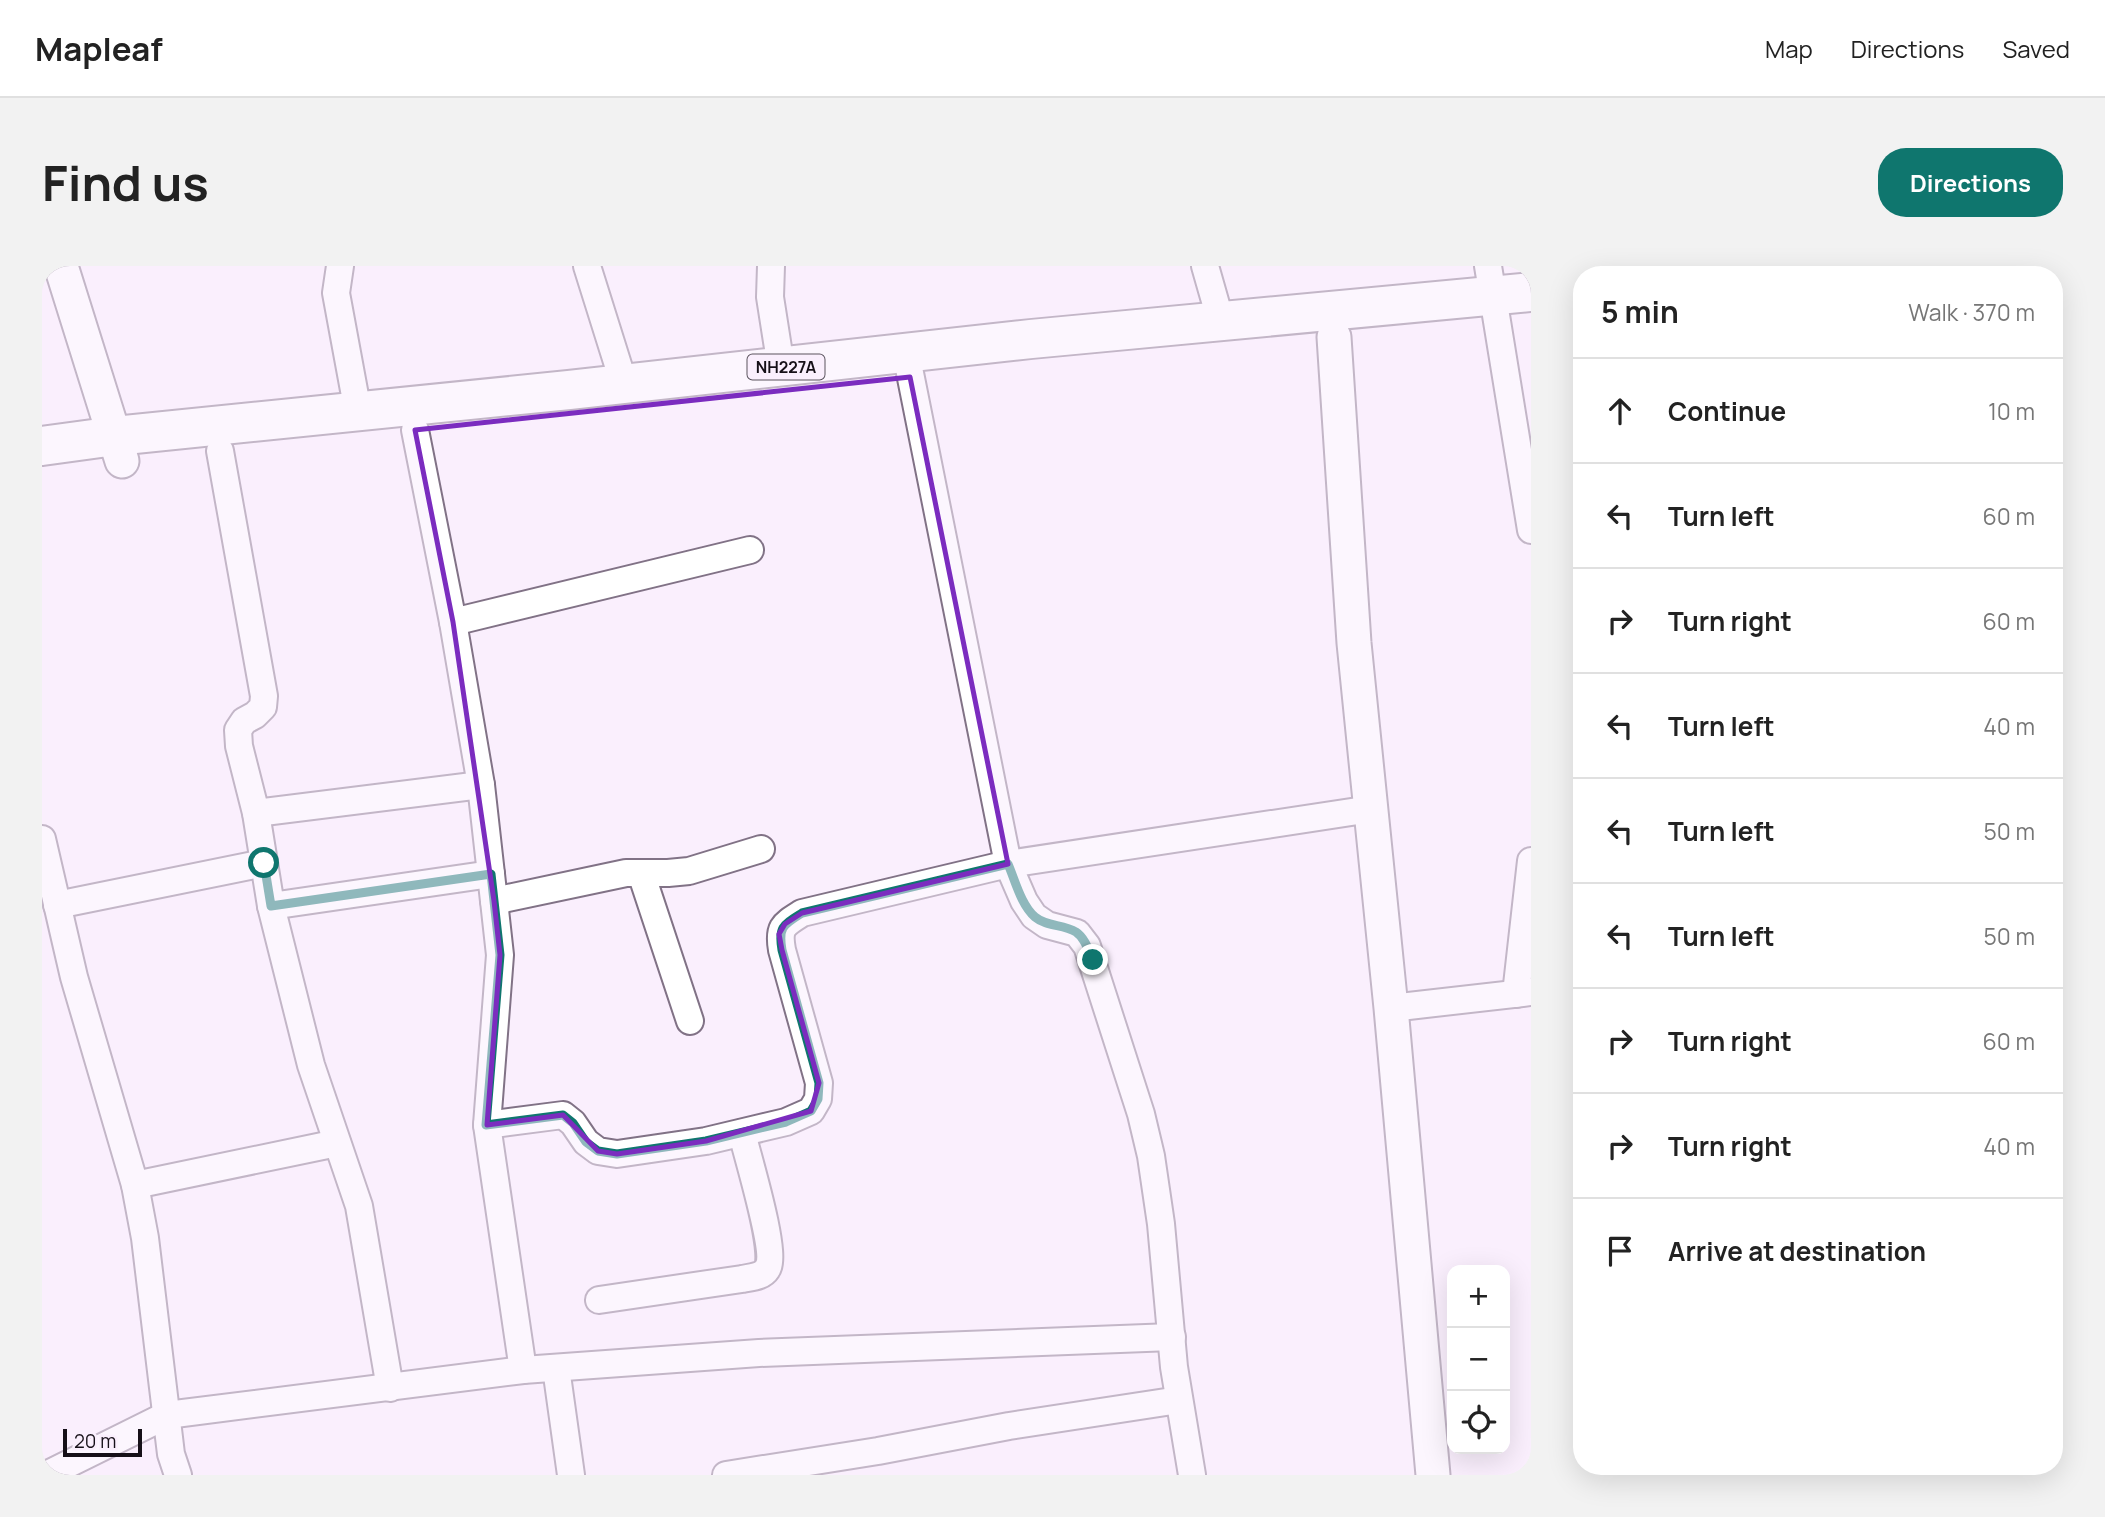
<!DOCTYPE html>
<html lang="en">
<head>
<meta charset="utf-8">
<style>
	:root { --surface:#fff; --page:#f2f2f2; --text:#222; --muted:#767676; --line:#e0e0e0; --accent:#0f766e }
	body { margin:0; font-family:Manrope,sans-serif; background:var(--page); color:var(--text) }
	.controls { position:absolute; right:21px; bottom:21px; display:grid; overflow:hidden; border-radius:14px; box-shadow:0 7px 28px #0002 }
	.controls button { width:63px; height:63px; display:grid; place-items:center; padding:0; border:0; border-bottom:2px solid var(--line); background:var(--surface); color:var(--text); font:35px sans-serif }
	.scale { position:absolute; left:21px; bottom:18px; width:79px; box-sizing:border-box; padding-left:7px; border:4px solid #161018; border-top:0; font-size:19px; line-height:24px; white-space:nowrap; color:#161018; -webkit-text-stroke:5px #faeffd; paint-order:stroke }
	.stop { position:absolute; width:21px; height:21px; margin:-16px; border:5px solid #0f766e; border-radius:50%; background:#fff }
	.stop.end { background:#0f766e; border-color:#fff; box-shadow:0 2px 7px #0008 }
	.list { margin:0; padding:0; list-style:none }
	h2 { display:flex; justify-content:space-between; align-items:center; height:91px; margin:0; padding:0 28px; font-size:30px }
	h2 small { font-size:23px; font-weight:400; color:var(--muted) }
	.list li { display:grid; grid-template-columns:46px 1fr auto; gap:21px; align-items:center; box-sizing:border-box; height:105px; padding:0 28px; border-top:2px solid var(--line) }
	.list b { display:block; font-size:26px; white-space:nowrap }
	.list em { font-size:23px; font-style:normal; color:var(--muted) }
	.icon { flex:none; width:38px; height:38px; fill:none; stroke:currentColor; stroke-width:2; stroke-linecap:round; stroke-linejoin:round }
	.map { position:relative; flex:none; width:1489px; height:1209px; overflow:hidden; border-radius:28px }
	header { display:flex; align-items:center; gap:42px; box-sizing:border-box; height:98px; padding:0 35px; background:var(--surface); border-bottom:2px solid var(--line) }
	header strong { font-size:33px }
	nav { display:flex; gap:38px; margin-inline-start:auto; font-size:24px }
	.intro { display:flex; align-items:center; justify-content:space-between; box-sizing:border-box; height:168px; padding:0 42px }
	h1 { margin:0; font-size:49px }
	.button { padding:18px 32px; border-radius:28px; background:var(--accent); color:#fff; font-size:24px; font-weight:700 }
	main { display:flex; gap:42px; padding:0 42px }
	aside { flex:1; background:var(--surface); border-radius:28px; box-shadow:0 7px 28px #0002 }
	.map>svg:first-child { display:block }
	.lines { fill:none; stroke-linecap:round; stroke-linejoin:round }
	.minor-casing { stroke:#817286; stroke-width:30 }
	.major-casing { stroke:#817286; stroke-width:37 }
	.highway-casing { stroke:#817286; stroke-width:42 }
	.minor { stroke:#fff; stroke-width:26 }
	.major { stroke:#fff; stroke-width:33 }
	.highway { stroke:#fff; stroke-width:38 }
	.route { stroke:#0f766e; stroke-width:9 }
	.marked { fill:none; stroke:#7b2cbf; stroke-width:5; stroke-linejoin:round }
	.labels { text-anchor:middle; stroke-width:7; stroke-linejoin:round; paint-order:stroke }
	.shield { fill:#faeffd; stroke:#5a535d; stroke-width:2 }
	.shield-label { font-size:16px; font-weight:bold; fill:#161018 }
</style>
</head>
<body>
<header>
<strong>Mapleaf</strong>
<nav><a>Map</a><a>Directions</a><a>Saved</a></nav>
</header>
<div class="intro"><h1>Find us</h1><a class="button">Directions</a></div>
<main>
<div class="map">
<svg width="1489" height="1209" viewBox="0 0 1489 1209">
	<rect width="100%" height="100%" fill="#faeffd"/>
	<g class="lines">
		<g class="minor-casing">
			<g id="minor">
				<polyline points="298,0 294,27 316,146"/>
				<polyline points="545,0 582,118"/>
				<polyline points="729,0 728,31 739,101"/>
				<polyline points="1163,0 1179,56"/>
				<polyline points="1446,0 1489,264"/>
				<polyline points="864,87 966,598 982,635 992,650 1005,659 1035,667 1045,680 1099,848 1109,890 1119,958 1132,1101 1150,1209"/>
				<polyline points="373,164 411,356 439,519 452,635 458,689 445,859 481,1104"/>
				<polyline points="178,185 222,430 221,441 213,449 202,455 196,464 197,480 214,547 229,640 269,799 317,940 348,1122"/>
				<polyline points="411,356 708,284"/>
				<polyline points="214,547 439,519"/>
				<polyline points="0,573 32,711 93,919 103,972 129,1188 136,1209"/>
				<polyline points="599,607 648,755"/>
				<polyline points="452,635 584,607 626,607 647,605 719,583"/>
				<polyline points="15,639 222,597"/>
				<polyline points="229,640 449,608"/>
				<polyline points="1474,728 1489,595"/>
				<polyline points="1349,742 1489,726"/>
				<path d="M 445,859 L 521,849 L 531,857 L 544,876 L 556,885 L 575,888 L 664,875 L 744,856 L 769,845 L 776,833 L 777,817 L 740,684 C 736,661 741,659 760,647 L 966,598 L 1329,543"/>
				<polyline points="93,919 295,877"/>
				<path d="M 557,1034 L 700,1013 C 709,1011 720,1011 725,1003 C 736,988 705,889 700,867"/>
				<polyline points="514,1102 529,1209"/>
				<polyline points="4,1209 125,1149 481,1104 717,1087 1130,1071"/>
				<polyline points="684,1209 836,1185 967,1160 1137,1134"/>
			</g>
		</g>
		<g class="major-casing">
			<g id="major">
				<polyline points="19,0 80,195"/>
				<polyline points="1292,71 1312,377 1349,742 1391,1209"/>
			</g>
		</g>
		<g class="highway-casing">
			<polyline id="highway" points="0,180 73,170 527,124 989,73 1489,26"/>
		</g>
		<use href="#minor" class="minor"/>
		<use href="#major" class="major"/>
		<use href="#highway" class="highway"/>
	</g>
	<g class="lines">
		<path class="route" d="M 222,597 L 229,640 L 449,608 L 458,689 L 444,859 L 521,849 L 531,857 L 544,876 L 556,885 L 575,888 L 664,875 L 744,856 L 769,845 L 776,833 L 777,817 L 740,684 C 736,661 741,659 760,647 L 966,598 C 973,614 979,639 993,651 C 1005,661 1021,658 1034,666 C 1043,672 1047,685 1051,694"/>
	</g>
	<path d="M0 0H1489V1209H0ZM 868,111 L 966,598 L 760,647 L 743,658 L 737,668 L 740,684 L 777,817 L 769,845 L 664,875 L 575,888 L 556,885 L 521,849 L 445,859 L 458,689 L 452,635 L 411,356 L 373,164 Z" fill="#faeffd" fill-opacity=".55" fill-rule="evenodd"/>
	<path class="marked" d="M 868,111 L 966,598 L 760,647 L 743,658 L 737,668 L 740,684 L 777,817 L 769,845 L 664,875 L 575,888 L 556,885 L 521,849 L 445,859 L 458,689 L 452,635 L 411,356 L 373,164 Z"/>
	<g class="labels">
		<rect class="shield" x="705.5" y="88.5" width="77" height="25" rx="5"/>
		<g class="shield-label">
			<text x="744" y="107">NH227A</text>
		</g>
	</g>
</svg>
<div class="controls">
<button>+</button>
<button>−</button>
<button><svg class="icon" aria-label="locate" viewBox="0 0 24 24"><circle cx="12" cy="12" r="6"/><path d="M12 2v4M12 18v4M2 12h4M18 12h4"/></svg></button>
</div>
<div class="scale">20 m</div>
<div class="stop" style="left:222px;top:597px"></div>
<div class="stop end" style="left:1051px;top:694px"></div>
</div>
<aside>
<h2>5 min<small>Walk · 370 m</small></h2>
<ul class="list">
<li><svg class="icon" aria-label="ahead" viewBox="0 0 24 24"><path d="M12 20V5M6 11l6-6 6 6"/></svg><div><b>Continue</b></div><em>10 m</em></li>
<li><svg class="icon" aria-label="left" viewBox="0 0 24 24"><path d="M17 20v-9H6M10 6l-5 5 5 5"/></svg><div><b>Turn left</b></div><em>60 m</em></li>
<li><svg class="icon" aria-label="right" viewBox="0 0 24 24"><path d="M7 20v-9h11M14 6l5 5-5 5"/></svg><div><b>Turn right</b></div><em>60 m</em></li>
<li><svg class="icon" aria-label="left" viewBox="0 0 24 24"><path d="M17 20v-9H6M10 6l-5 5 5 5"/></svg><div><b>Turn left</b></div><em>40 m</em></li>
<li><svg class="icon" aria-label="left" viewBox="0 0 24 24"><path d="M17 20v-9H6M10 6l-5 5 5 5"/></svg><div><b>Turn left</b></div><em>50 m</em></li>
<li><svg class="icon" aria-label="left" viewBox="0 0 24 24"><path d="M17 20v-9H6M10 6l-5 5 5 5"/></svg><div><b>Turn left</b></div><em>50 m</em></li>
<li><svg class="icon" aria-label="right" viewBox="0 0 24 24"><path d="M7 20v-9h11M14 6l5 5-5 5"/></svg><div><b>Turn right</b></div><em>60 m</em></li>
<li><svg class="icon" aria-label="right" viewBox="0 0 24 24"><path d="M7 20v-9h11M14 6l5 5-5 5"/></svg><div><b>Turn right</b></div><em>40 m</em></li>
<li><svg class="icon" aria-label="arrive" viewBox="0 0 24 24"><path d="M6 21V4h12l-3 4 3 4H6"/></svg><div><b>Arrive at destination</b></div></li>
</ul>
</aside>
</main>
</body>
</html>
